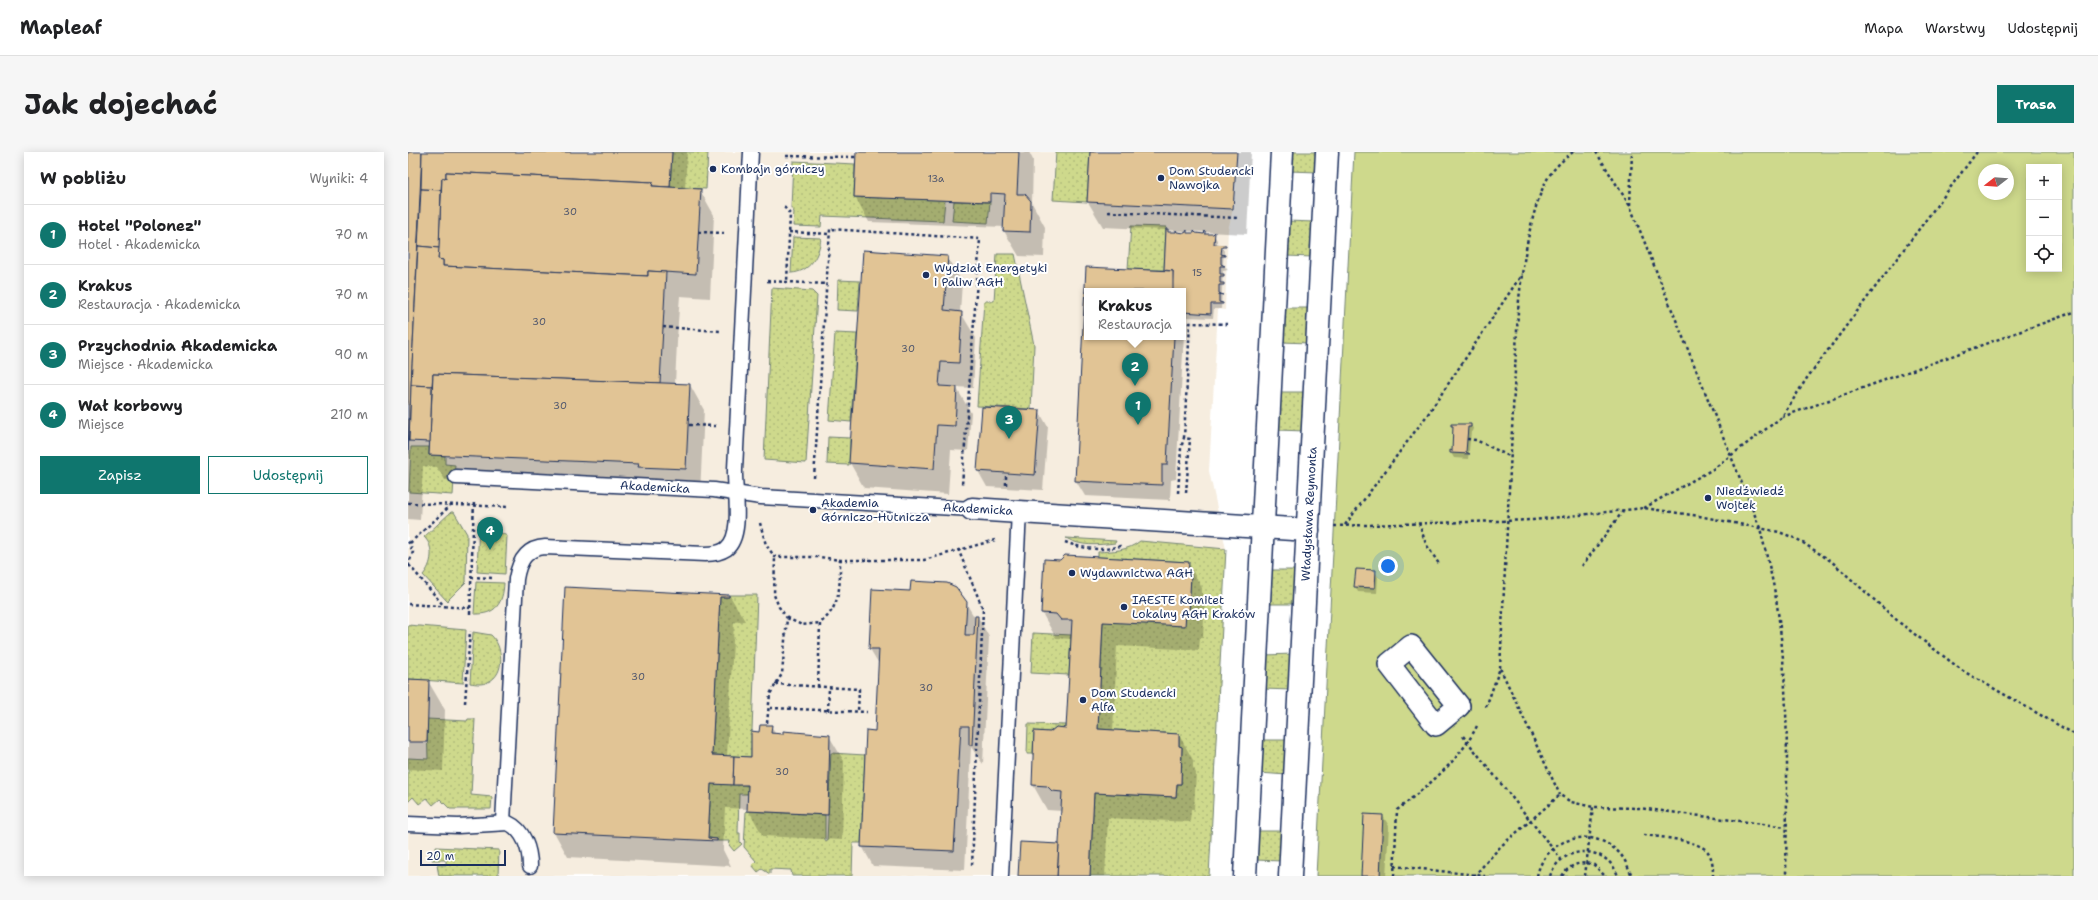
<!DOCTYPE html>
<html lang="pl">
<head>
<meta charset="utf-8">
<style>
	:root { --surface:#fff; --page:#f6f6f6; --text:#202124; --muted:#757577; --line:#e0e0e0; --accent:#0f766e }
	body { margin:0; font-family:"Shantell Sans",sans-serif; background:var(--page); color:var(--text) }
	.controls { position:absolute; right:12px; top:12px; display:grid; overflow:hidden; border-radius:0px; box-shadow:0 2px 10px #0003 }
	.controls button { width:36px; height:36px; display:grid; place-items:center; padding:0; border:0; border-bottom:1px solid var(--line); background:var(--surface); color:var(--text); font:20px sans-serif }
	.compass { position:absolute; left:1570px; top:12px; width:36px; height:36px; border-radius:50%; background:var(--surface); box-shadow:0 2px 10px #0003; rotate:253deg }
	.scale { position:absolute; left:12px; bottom:10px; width:86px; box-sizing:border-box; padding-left:4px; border:2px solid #1b2f5e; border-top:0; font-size:11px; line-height:14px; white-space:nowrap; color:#1b2f5e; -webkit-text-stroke:3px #fff; paint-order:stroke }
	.you { position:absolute; left:980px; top:414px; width:14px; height:14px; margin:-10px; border:3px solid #fff; border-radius:50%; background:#1a73e8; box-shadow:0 0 0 6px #1a73e833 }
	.badge { display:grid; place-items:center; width:26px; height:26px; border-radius:50%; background:var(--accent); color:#fff; font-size:13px; font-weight:700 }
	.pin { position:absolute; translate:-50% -33px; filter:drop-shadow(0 1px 2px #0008) }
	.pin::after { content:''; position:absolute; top:21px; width:14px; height:12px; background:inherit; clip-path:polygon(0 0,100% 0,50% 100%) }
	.popup { position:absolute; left:676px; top:136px; width:102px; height:52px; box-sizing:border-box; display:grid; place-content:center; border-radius:0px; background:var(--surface); filter:drop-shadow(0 1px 3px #0005); font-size:13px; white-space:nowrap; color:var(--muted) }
	.popup b { font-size:15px; color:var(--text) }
	.popup::after { content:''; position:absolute; left:50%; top:100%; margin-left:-8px; border:8px solid transparent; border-top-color:var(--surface) }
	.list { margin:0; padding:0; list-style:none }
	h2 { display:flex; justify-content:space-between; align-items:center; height:52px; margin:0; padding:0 16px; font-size:17px }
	h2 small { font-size:13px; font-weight:400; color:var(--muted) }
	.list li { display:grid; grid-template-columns:26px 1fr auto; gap:12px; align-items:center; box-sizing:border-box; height:60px; padding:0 16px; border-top:1px solid var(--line) }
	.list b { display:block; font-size:15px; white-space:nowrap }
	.list p { margin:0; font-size:13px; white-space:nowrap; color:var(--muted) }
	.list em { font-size:13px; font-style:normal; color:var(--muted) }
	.actions { display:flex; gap:8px; padding:12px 16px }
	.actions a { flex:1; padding:9px 0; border:1px solid var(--accent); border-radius:0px; text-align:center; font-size:14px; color:var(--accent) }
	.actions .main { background:var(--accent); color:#fff }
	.icon { flex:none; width:22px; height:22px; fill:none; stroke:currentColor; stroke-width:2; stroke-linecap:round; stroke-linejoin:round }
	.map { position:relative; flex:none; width:1666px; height:724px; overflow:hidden; border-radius:0px }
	header { display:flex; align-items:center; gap:24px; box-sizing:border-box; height:56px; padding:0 20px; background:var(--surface); border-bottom:1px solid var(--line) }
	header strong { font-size:19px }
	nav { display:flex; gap:22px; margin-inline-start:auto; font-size:14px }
	.intro { display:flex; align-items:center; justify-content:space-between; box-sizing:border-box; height:96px; padding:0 24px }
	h1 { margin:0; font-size:28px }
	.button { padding:10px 18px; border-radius:0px; background:var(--accent); color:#fff; font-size:14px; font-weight:700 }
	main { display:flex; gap:24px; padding:0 24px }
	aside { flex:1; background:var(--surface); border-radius:0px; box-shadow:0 2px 10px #0003 }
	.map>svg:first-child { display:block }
	.built { fill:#f6eddf; fill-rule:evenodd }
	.grass { fill:url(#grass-dots); stroke:#748475 }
	.park { fill:#ced98c; stroke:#748475; fill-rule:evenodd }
	.shadow { fill:#0003; fill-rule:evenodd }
	.building { fill:#e1c495; stroke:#1b2f5e }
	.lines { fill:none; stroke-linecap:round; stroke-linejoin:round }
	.service-casing { stroke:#1b2f5e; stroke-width:17 }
	.pedestrian-casing { stroke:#1b2f5e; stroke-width:24 }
	.minor-casing { stroke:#1b2f5e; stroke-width:25 }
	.path { stroke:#1b2f5e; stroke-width:2.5; stroke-dasharray:3 3; stroke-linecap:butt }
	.service { stroke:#fff; stroke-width:14 }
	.pedestrian { stroke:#fff; stroke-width:21 }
	.minor { stroke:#fff; stroke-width:22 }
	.poi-dot { fill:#1b2f5e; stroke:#fff; stroke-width:1.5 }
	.labels { text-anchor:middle; stroke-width:4; stroke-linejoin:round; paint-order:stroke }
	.number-label { font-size:10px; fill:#4c546c }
	.poi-label { font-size:12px; fill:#1b2f5e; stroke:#fff; text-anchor:start }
	.street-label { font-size:12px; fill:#1b2f5e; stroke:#fff }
</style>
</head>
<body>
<header>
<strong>Mapleaf</strong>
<nav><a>Mapa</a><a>Warstwy</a><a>Udostępnij</a></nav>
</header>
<div class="intro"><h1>Jak dojechać</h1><a class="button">Trasa</a></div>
<main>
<aside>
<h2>W pobliżu<small>Wyniki: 4</small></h2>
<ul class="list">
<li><span class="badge">1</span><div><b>Hotel &quot;Polonez&quot;</b><p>Hotel · Akademicka</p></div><em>70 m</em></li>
<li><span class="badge">2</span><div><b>Krakus</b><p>Restauracja · Akademicka</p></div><em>70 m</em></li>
<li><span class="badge">3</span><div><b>Przychodnia Akademicka</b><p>Miejsce · Akademicka</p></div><em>90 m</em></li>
<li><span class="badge">4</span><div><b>Wał korbowy</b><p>Miejsce</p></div><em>210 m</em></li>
</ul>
<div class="actions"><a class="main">Zapisz</a><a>Udostępnij</a></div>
</aside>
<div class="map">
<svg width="1666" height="724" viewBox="0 0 1666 724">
	<defs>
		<pattern id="grass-dots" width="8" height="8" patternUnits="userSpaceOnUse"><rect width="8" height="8" fill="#ced98c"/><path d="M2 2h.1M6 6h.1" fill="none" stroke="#b0bb7b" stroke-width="1.8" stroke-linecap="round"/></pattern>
	</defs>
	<rect width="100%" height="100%" fill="#fff"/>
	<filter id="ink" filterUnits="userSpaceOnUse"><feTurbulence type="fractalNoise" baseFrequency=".025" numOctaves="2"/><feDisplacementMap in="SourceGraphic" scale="8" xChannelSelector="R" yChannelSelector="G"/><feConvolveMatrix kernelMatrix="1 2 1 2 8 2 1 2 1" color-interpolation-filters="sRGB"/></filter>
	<g filter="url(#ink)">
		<path class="built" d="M 0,0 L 829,0 L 825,57 L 820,78 L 817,158 L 810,157 L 801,319 L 818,397 L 801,724 L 0,724 ZM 679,139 L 775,139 L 775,185 L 679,185 Z"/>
		<g class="grass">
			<polygon points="264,0 300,0 298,37 262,35"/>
			<polygon points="648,0 682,0 679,50 645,48"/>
			<polygon points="882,0 911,0 910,20 881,19"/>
			<polygon points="385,9 447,12 446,45 537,48 535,69 414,64 413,75 385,74 386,60 383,56"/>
			<polygon points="546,49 582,50 580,71 544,69"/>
			<polygon points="879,69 907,70 905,105 878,104"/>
			<polygon points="723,74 758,75 756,118 720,117"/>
			<path d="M 385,85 L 413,86 C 411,104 402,120 383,121 Z"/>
			<polygon points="589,102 607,102 626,193 623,257 569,254 576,149 586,149"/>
			<polygon points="430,128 452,129 450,159 429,158"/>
			<polygon points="364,136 404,139 409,144 398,311 356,308"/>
			<polygon points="875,156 903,156 901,191 873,190"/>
			<polygon points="427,181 449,182 443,270 421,268"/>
			<polygon points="870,240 899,240 897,279 869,278"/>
			<polygon points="420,285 442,286 441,313 419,312"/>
			<polygon points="3,295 21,295 21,303 37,304 37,312 47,313 45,343 1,340"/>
			<path d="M 43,360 L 46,360 L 59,382 L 58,430 L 39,449 L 15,423 C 24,413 27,395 16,385 Z"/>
			<polygon points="71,370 99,384 97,422 69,420"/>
			<path d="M 658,386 L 708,389 L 707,391 C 690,393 673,395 658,386 Z"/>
			<path d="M 732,389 L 818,397 L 801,724 L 682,724 L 686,641 L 768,645 L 769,632 L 773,632 L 774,595 L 771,594 L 771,582 L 690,577 L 695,470 L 781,461 L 783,423 L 780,423 L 780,410 L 690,405 L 690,400 C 704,399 720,399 732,389 Z"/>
			<polygon points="861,418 889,418 887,452 860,452"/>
			<path d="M 68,430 L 96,431 C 95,451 88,463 66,462 Z"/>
			<polygon points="321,443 349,443 343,605 304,603 312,445 321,445"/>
			<polygon points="0,473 58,478 55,531 0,527"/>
			<path d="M 65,480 L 83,483 C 95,494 98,522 80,530 C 74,533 68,532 62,531 Z"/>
			<polygon points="625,481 663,483 661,523 623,521"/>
			<polygon points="885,502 883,538 855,537 857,503"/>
			<polygon points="19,567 59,569 60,567 67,567 63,643 84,645 83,657 42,657 32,647 25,653 19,646 11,652 5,645 0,650 0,606 20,607"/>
			<polygon points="620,572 658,573 658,576 648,575 642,580 626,579 625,602 619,602"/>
			<polygon points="852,588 880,588 879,623 851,621"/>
			<polygon points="423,601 457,603 453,691 445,691 444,724 384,724 383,718 362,717 362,722 354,717 350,720 344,713 348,709 336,695 338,659 417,663 417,688 419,689"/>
			<polygon points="303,632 340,633 340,642 331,642 330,681 332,681 332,690 334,692 326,699 321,693 322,689 309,689 309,687 300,686"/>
			<polygon points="848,679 876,679 874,709 846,708"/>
			<polygon points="28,695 91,698 90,724 31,724 29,713 38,713 38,708 24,708 24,701 28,701"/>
		</g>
		<path class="park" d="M 946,0 L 1666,0 L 1666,724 L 908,724 ZM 1621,15 L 1651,15 L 1651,117 L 1621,117 ZM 1576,18 L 1600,18 L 1600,42 L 1576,42 Z"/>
		<g class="shadow">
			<polygon points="0,0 279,0 277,37 292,38 306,63 302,146 272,144 270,170 267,232 282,233 296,258 292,342 244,337 37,328 29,315 15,314 12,368 0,367"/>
			<polygon points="449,0 621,0 625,8 624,51 637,75 636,105 611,104 596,79 597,75 461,70 447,44"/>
			<polygon points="683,0 843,0 839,82 695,75 680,50"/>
			<path d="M 806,83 L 809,88 L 809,93 L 813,94 L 816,99 L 815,113 L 820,118 L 815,119 L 813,157 L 806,157 L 805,166 L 777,165 L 768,327 L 763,328 L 762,348 L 677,344 L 668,329 L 679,116 L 758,119 ZM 679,139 L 775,139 L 775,185 L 679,185 Z"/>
			<polygon points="539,105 554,130 552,161 553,161 568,186 565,236 548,235 563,261 560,299 543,298 540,342 456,336 442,311"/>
			<polygon points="575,256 631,259 640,275 635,338 579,335 570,319"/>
			<polygon points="1044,273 1063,273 1066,278 1063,280 1060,307 1046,306 1043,301 1045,300 1046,277"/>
			<polygon points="636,408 780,411 794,436 794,444 797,449 795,486 792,486 791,498 709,494 705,579 771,583 785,608 785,615 788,621 786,657 783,657 782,670 700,666 697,724 611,724 652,693 654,659 639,658 625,633 642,581 659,577 664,487 648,486 634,461"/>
			<polygon points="967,419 970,425 969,441 950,440 947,434"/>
			<polygon points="158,436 322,444 337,469 326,470 319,605 344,606 352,581 363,574 368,583 421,584 436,609 434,688 355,684 340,657 317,656 315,698 323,714 160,705 146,680"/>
			<polygon points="558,451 568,468 570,465 581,485 575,612 563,595 557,718 465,714 454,694 468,580 471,512 462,497"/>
			<polygon points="0,528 20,529 37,558 35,619 0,617"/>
			<polygon points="975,664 981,674 978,724 954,724"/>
		</g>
		<g class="building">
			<polygon points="0,0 14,0 0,302"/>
			<polygon points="14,0 264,0 262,35 244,34 245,30 38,20 38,26 34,26 33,38 13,37"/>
			<polygon points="448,0 611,0 609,42 617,42 623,49 622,80 595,79 597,42 582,41 582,50 446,45"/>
			<polygon points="682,0 829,0 825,57 679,50"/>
			<polygon points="38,20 245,30 244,34 293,37 288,122 240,119 240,124 35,114 35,108 30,107 34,26 38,26"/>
			<polygon points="13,37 33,38 31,96 10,94"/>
			<polygon points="758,77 760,77 760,80 768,80 768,78 769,80 777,81 779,78 779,81 786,81 786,79 788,81 796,82 797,79 797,82 805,82 807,80 806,92 818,93 818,95 814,95 813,102 817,103 817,104 813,104 813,112 817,114 812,114 812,122 816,122 816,124 812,124 812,131 816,131 816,133 811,133 811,141 815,143 811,142 811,150 815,151 815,152 803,152 803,162 775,160 775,139 764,139 765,119 756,118"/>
			<polygon points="10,94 31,96 30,107 35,108 35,114 240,124 240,119 258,120 252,231 25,222 24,234 3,233"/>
			<polygon points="455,98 540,104 536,158 554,160 551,211 533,210 531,234 549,235 547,274 529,273 526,317 441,311"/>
			<polygon points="678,115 765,119 765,139 679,139 679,185 766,185 759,311 759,313 754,313 754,333 667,329"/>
			<polygon points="25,222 282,232 278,317 230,315 231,312 21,303"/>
			<polygon points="3,233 24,234 22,290 1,289"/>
			<polygon points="574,255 632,258 627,323 569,319"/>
			<polygon points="1043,272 1063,272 1063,275 1060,275 1058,300 1062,302 1042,301 1042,298 1044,299 1045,274 1043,274"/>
			<polygon points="657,403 781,410 780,423 783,423 781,461 778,461 777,474 695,470 690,577 771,582 771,594 774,595 773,632 769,632 768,645 686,641 682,724 649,724 654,640 644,639 639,634 624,633 626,579 642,580 648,575 658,576 664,468 653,468 648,462 633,461 636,407 652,408"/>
			<polygon points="948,417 968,418 967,436 946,435"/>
			<polygon points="503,429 539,431 548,435 559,450 557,483 566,483 567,464 570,464 564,593 561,593 561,574 553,574 546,699 453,695 458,578 467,579 471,497 461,497 464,437 502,439"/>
			<polygon points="157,435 321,443 321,445 312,445 304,603 326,604 325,633 303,632 300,686 309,687 309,689 145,681"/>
			<polygon points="0,527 21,528 19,590 0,590"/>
			<polygon points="352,573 364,573 363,581 375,582 375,579 422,583 420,663 339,659 340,633 325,633 326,604 343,605 343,579 351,580"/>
			<polygon points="956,662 975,663 972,724 953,724"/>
			<polygon points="612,690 651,692 649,724 610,724"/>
		</g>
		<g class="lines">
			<g class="service-casing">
				<g id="service">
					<polyline points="48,325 306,338 353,345 564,357"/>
					<path d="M 95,670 L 108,427 C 111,409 118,396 137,395 L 297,402 C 305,402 312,401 318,397 C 336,383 326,337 327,317 L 343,0"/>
					<path d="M 0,672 L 50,674 L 100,671 C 116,678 122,698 122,714"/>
					<polyline points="593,724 611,359"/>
				</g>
			</g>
			<g class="pedestrian-casing">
				<polygon id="pedestrian" points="1003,494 1051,554 1028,573 981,512"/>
			</g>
			<g class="minor-casing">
				<g id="minor">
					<polyline points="564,357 900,378"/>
					<polyline points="837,724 874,0"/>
					<polyline points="882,724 919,0"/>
				</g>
			</g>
			<g class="path">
				<path d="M 1188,0 L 1222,54 L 1352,376 C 1358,402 1365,427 1369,453 C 1382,543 1379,634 1378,724"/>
				<polyline points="378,4 447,5"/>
				<polyline points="1222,53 1224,0"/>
				<polyline points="376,55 382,62 379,130"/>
				<polyline points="700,60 830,66"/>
				<polyline points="290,80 316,81"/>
				<polyline points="381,80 422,82"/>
				<polyline points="359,129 419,132"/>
				<polyline points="255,175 312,179"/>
				<polyline points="1374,265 1666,160"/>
				<polyline points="281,273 308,274"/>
				<polyline points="1059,287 1068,288 1103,305"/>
				<polyline points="406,326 422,77 572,87 554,333"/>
				<polyline points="598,333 598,322"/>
				<polyline points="770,341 773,296 776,286"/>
				<polyline points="778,341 782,287 776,286 782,171 819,172"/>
				<polyline points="0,351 101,355"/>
				<polyline points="1236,356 1305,317 1374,265 1399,226 1569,0"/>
				<polyline points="352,371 358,393 367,405 412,405 432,408 516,408 587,388"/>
				<polyline points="1011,371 1018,392 1031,412"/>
				<polyline points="937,373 1020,262 1114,122"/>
				<polyline points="926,374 1125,368 1236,356 1291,364 1371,380 1389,387 1423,409 1492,471 1555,519 1666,582"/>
				<polyline points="0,389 5,400 0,414"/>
				<path d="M 657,390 C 675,397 696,400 715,393"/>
				<polyline points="2,391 42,354"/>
				<polyline points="550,397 575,457 564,714"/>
				<polyline points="1,413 36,454"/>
				<polyline points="1174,414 1215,359"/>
				<polyline points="63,425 86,426"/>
				<polyline points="0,452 62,456"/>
				<polyline points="62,462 66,348"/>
				<polyline points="379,466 394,473 412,471"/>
				<path d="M 1092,516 L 1110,159 C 1113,122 1122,55 1141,24 C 1147,15 1156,7 1165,0"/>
				<polyline points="367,532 451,537 450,560"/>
				<path d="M 410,535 L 412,471 C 433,455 432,433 432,408"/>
				<polyline points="57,551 62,479"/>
				<polyline points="1078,555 1092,516 1152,643"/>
				<polyline points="362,556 459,560"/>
				<polyline points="420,559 421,536"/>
				<polyline points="359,571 362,542 374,522 379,466 371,455 366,443 367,405"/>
				<polyline points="1055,584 1153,707"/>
				<path d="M 1236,683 C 1251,685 1291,688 1300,700 C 1305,707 1305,716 1305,724"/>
				<polyline points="986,714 1077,724"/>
				<path d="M 986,724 L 989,658 C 1019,634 1051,610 1069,574"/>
				<polyline points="1066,724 1093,694 1152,643 1163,650 1185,655 1231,656 1378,675"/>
				<path d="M 1129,724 C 1136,688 1180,673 1208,698 C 1216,704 1220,715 1224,724"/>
				<path d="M 1142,724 C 1153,692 1199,692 1210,724"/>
				<path d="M 1154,724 C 1162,712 1171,710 1185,712 L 1197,724"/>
				<polyline points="1177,724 1185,655"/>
			</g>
			<use href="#service" class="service"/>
			<use href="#pedestrian" class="pedestrian"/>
			<use href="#minor" class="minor"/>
		</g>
	</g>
	<g class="poi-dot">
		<circle cx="305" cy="17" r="4"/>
		<circle cx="753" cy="26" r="4"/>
		<circle cx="518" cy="123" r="4"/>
		<circle cx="1300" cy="346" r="4"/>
		<circle cx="405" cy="358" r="4"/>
		<circle cx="664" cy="421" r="4"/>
		<circle cx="716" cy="455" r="4"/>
		<circle cx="675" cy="548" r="4"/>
	</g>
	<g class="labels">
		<g class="number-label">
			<text x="528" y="30">13a</text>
			<text x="162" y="63">30</text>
			<text x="789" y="124">15</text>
			<text x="131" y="173">30</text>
			<text x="500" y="200">30</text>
			<text x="152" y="257">30</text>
			<text x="230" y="528">30</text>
			<text x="518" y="539">30</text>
			<text x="374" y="623">30</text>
		</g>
		<g class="poi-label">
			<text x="313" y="21">Kombajn górniczy</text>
			<text x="761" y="23">Dom Studencki<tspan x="761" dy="14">Nawojka</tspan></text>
			<text x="526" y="120">Wydział Energetyki<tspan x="526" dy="14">i Paliw AGH</tspan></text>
			<text x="1308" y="343">Niedźwiedź<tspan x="1308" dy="14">Wojtek</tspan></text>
			<text x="413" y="355">Akademia<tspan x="413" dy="14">Górniczo-Hutnicza</tspan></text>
			<text x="672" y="425">Wydawnictwa AGH</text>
			<text x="724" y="452">IAESTE Komitet<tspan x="724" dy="14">Lokalny AGH Kraków</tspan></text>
			<text x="683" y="545">Dom Studencki<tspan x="683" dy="14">Alfa</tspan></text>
		</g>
		<g class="street-label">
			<text transform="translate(247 335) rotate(3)" y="4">Akademicka</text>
			<text transform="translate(570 357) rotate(3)" y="4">Akademicka</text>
			<text transform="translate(901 362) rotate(-87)" y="4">Władysława Reymonta</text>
		</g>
	</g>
</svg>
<div class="controls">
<button>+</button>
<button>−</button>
<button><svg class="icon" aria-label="locate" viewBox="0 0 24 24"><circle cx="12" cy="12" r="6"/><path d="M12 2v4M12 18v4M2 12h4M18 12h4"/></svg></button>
</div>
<svg class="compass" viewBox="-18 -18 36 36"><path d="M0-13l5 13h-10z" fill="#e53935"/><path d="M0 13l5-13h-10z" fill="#757577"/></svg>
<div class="scale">20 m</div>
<div class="you"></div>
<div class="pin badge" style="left:730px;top:273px">1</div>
<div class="pin badge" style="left:727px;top:234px">2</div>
<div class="popup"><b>Krakus</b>Restauracja</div>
<div class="pin badge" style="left:601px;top:287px">3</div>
<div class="pin badge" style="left:82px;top:398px">4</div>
</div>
</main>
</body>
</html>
